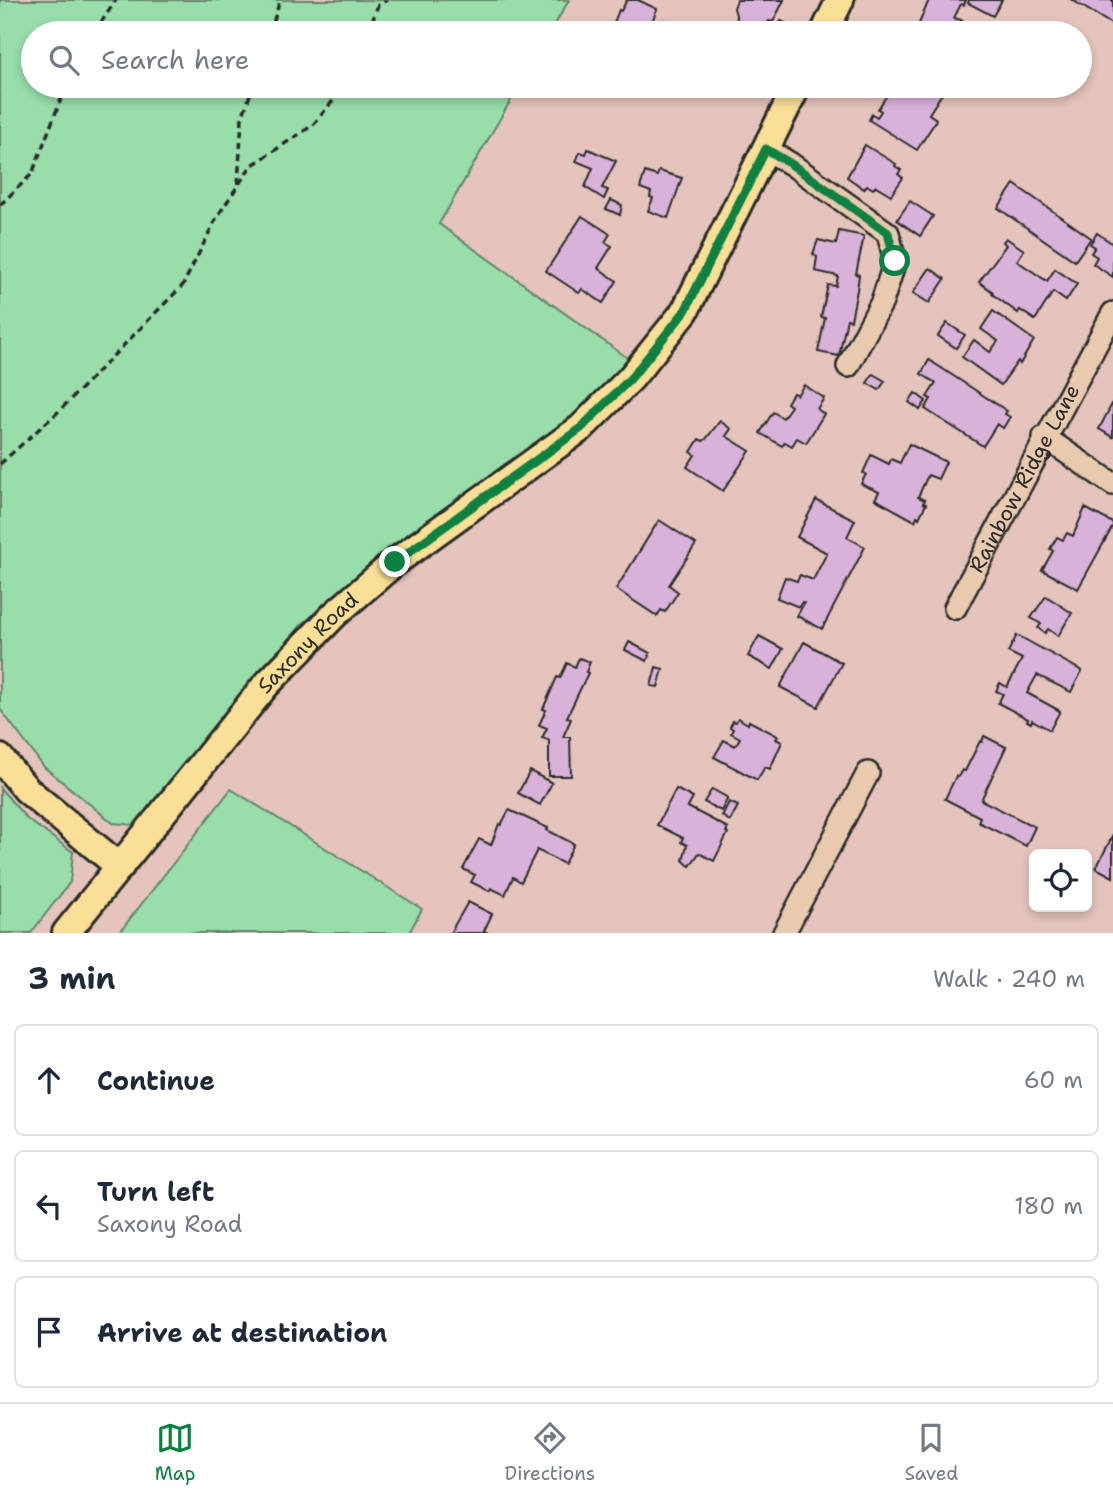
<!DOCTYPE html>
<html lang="en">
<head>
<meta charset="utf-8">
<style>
	:root { --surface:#fff; --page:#f6f6f7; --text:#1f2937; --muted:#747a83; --line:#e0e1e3; --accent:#0b8043 }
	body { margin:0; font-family:"Shantell Sans",sans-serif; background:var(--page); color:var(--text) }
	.controls { position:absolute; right:21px; bottom:21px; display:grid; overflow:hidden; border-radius:10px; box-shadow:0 4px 10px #0003 }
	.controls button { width:63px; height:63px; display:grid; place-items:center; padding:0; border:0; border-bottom:2px solid var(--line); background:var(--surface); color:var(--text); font:35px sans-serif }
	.stop { position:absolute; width:21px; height:21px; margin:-16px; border:5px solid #0b8043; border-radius:50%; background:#fff }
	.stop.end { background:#0b8043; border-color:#fff; box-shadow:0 2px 7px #0008 }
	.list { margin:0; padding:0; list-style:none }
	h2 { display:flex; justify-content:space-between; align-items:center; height:91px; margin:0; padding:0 28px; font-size:30px }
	h2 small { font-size:23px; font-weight:400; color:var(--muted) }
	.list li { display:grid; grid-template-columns:46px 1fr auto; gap:21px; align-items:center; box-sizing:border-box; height:112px; margin:0 14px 14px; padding:0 14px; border:2px solid var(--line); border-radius:10px }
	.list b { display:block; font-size:26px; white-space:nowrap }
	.list p { margin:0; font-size:23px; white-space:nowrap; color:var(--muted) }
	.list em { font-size:23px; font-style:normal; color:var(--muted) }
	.icon { flex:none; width:38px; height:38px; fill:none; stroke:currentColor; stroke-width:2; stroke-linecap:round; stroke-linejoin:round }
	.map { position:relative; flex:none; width:1113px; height:933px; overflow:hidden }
	.search { position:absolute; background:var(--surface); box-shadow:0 4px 10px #0003; left:21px; right:21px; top:21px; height:77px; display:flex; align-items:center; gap:18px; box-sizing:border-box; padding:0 24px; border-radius:38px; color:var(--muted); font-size:26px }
	.sheet { height:469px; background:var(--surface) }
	nav { display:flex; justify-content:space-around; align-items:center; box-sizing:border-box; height:98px; border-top:2px solid var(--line); background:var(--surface); font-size:19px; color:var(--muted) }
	nav a { display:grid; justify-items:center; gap:4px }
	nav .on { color:var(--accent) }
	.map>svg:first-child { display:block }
	.green { fill:#98ddaa; stroke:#62846a; stroke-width:2 }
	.building { fill:#d9b2da; stroke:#2b2b2b; stroke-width:2 }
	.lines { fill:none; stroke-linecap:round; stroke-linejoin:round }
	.minor-casing { stroke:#2b2b2b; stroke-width:26 }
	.major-casing { stroke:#2b2b2b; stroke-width:32 }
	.path { stroke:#2b2b2b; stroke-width:3.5; stroke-dasharray:7 5; stroke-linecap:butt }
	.minor { stroke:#e8cbaf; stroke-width:21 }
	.major { stroke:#fadf96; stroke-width:26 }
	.route { stroke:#0b8043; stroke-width:9 }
	.labels { text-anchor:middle; stroke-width:7; stroke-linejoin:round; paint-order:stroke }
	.street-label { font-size:21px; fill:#2b2b2b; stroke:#e8cbaf }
</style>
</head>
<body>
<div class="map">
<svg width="1113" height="933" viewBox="0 0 1113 933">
	<rect width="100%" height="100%" fill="#e4c4bc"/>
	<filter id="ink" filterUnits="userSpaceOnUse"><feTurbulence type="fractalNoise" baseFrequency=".0143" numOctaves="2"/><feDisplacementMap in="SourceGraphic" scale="14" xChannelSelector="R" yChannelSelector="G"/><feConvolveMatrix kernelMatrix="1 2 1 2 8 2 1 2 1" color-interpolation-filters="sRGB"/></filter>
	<g filter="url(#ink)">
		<g class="green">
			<polygon points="0,0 569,0 550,33 33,33 33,86 519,86 439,224 629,359 613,382 499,478 302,624 135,825 113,823 44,767 0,709"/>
			<polygon points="0,788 27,819 73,852 70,882 31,933 0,933"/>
			<polygon points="231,789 422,909 409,933 119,933"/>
		</g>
		<g class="building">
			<polygon points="627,0 638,0 657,9 648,32 610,33 619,10 621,11"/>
			<polygon points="737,0 784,0 773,22 769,21 763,33 753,33 738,22 734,8"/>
			<polygon points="929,0 966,0 964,5 961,4 954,18 961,20 974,33 915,33"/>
			<polygon points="969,0 1002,0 993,16 968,3"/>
			<polygon points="1072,0 1113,0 1113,25"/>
			<polygon points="664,20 688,32 687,33 658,33"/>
			<polygon points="781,21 801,30 800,33 771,33 774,25 778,27"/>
			<polygon points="886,86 933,86 943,92 929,114 936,119 935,122 917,150 869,120 872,114 877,117 881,111 878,109 889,92"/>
			<polygon points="865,145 896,164 895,166 901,170 898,174 903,178 891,195 876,186 873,189 867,185 864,189 847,177"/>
			<polygon points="588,149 616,161 602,188 608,190 604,199 585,187 593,168 576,161 580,152 586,154"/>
			<polygon points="659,171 682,178 668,218 648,211 653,198 650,197 651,192 640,188 645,172 657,176"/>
			<polygon points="1014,184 1091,238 1075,261 998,208"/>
			<polygon points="611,200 622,205 620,215 606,209"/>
			<polygon points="910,201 933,216 920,236 897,220"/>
			<polygon points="582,216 610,234 605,242 612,246 598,268 617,281 603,303 582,289 579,293 546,271"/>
			<polygon points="839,231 864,236 856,274 859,275 857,290 851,320 847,319 839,356 818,352 825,318 821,317 828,285 836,286 838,276 815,271 817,257 813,254 818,240 836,244"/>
			<polygon points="1097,233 1113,244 1113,277 1093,264 1097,257 1091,253 1095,247 1090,244"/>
			<polygon points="1006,238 1024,250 1017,261 1047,281 1055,269 1077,284 1066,301 1053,292 1035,320 1020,310 1018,313 992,294 993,292 979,282 1006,245 1003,242"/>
			<polygon points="930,268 945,279 929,303 913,293"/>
			<polygon points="993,311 1034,340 1020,364 1018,361 1001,385 962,357 974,340 990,352 998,341 981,329"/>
			<polygon points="947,323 965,335 956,348 938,336"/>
			<polygon points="929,360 1007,411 1005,414 1010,417 1003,428 997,424 983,446 925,409 931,399 927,397 936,383 921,374"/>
			<polygon points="873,374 885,381 879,390 867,383"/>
			<polygon points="804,385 824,398 817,409 824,414 806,443 797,438 792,446 785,442 782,446 760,433 773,412 783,418 791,406 787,403 793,393 797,395"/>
			<polygon points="915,393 926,401 920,410 909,402"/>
			<polygon points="1113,402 1113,437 1099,429"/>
			<polygon points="720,421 731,429 726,436 750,451 723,491 687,467 695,455 691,452 699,439 703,441 706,439"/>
			<polygon points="909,444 946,462 938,479 928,475 918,497 925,500 923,503 926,504 919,518 917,516 915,521 875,499 879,492 861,484 866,474 863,473 871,455 889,464 891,459 900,463"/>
			<polygon points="816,500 855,520 847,537 865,547 822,629 797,616 804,603 802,602 799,607 777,598 785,577 797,581 800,575 813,580 827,553 797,537"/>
			<polygon points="1085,508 1113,523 1113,526 1078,589 1042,570 1053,551 1050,549 1057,537 1063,540 1067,533 1073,536"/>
			<polygon points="659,520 696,544 669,585 678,592 665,612 661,610 657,616 616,589"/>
			<polygon points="1046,596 1072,613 1058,636 1048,629 1045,633 1038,628 1041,624 1031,618"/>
			<polygon points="1017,635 1082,671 1071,692 1037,675 1027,693 1060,711 1050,730 1032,720 1031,723 1027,721 1028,719 998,703 1003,694 996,691 1000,683 1007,687 1022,659 1008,652"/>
			<polygon points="759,636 783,649 772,669 748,656"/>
			<polygon points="629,642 650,653 647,661 625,650"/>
			<polygon points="804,642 842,663 818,707 780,687"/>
			<polygon points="579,658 590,662 586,672 588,673 567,717 571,719 563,737 570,737 571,776 549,776 549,740 542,738 547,728 539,725 546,710 543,709 557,677 560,678 567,663 575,667"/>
			<polygon points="656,667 663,669 658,687 651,686"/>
			<polygon points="738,718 748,724 749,721 778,736 776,739 782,742 770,769 765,767 757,780 714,757 724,740 735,746 740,738 731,733 733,729 730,727 733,721 736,722"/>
			<polygon points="984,736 1006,747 981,800 1035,827 1026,846 978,822 980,817 945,799 956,776 958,777 962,770 965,771 980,741 982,742"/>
			<polygon points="530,771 552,783 540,805 518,793"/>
			<polygon points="676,789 693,798 688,807 728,828 726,832 728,833 714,861 699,853 690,866 687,864 683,860 687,845 681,842 683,838 657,825"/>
			<polygon points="712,789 728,798 721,811 704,802"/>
			<polygon points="729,802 738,806 730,821 722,816"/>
			<polygon points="509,810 548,828 547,830 574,844 564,864 537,850 521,882 513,877 505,895 491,888 489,891 471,882 475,875 463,869 479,839 491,845 499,824 501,825"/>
			<polygon points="1113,835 1113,877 1096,868"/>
			<polygon points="468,902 492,914 484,931 488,933 450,933"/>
		</g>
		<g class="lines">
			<g class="minor-casing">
				<g id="minor">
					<polyline points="766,149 791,164 888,233 895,261 882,302 848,366"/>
					<polyline points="1044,437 1113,484"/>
					<path id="s1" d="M 955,608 L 1113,313"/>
					<polyline points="784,933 868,773"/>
				</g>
			</g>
			<g class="major-casing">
				<g id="major">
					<polyline points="824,33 840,0"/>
					<polyline points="0,758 27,790 120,867"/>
					<path id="s2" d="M 66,933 L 265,686 L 334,615 L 395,562 L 581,428 L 631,378 L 685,311 L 797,86"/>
				</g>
			</g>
			<g class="path">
				<polyline points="94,33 116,0"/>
				<polyline points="270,33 280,0"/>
				<polyline points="368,33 378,5 387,0"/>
				<polyline points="238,184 242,118 253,86"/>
				<polyline points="0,205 32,174 66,86"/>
				<polyline points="0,464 58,412 183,285 217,217 251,166 313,125 345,86"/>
			</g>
			<use href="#minor" class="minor"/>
			<use href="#major" class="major"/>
		</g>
	</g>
	<g class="lines" filter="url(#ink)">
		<polyline class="route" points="395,562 581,428 631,378 685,311 766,149 791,164 888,233 895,261"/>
	</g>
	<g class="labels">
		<g class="street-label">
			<text dy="7" stroke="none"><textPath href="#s1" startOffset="147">Rainbow Ridge Lane</textPath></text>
			<text dy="7" stroke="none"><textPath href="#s2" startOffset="378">Saxony Road</textPath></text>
		</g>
	</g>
</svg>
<div class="controls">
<button><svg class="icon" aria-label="locate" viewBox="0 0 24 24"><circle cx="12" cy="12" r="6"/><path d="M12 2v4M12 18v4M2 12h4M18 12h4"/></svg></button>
</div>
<div class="stop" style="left:895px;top:261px"></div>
<div class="stop end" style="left:395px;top:562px"></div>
<div class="search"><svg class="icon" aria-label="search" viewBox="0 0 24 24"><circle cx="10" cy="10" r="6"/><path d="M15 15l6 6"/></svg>Search here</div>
</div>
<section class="sheet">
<h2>3 min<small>Walk · 240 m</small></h2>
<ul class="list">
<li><svg class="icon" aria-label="ahead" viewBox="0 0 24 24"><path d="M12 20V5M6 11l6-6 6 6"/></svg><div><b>Continue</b></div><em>60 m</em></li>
<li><svg class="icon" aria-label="left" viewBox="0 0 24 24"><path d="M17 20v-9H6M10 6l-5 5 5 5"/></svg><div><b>Turn left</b><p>Saxony Road</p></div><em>180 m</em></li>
<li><svg class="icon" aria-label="arrive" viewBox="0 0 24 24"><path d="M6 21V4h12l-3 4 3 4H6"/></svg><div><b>Arrive at destination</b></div></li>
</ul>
</section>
<nav>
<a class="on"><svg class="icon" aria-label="map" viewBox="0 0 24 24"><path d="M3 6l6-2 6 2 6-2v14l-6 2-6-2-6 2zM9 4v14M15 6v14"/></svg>Map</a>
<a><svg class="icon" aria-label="directions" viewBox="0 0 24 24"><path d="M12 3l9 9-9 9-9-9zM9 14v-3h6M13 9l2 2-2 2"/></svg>Directions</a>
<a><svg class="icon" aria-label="saved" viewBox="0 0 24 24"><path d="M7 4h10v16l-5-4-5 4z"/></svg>Saved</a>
</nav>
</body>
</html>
